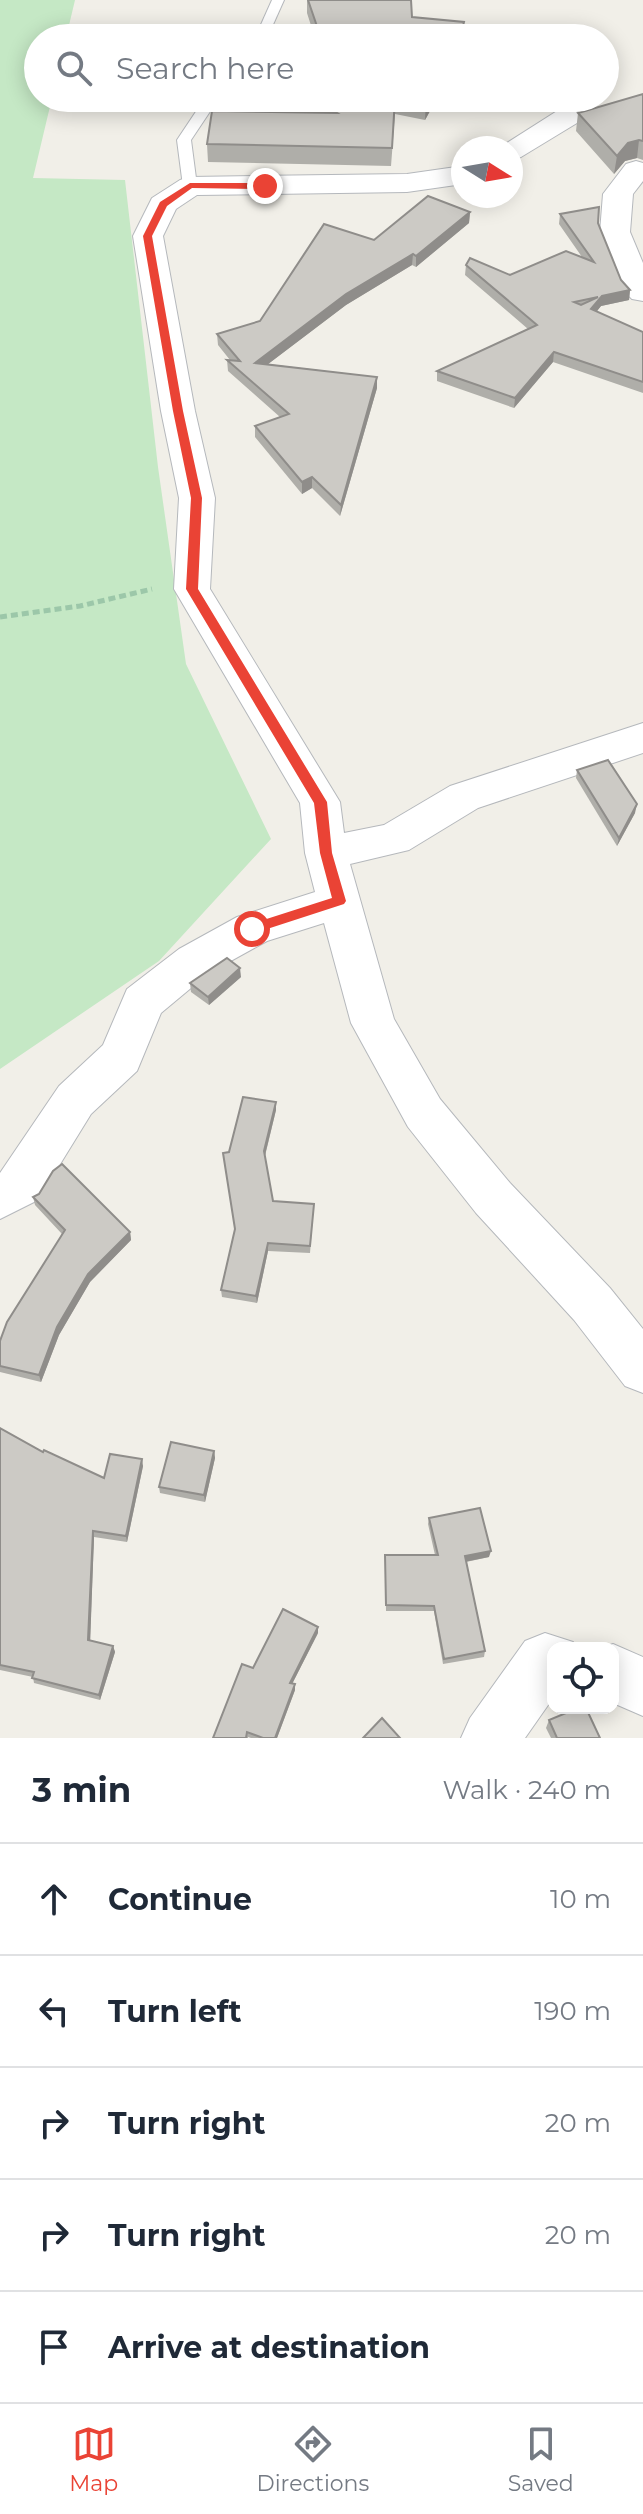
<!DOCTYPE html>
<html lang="en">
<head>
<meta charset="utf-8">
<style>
	:root { --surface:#fff; --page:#f6f6f7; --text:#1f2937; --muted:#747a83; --line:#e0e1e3; --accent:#ea4335 }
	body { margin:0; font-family:Montserrat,sans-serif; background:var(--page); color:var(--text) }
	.controls { position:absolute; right:24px; bottom:24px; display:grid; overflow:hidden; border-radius:16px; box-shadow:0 4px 20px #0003 }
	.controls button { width:72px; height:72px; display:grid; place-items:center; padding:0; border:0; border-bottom:2px solid var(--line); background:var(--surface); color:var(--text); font:40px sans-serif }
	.compass { position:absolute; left:451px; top:136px; width:72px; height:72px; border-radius:50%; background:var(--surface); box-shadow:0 4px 20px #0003; rotate:101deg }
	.stop { position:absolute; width:24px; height:24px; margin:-18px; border:6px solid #ea4335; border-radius:50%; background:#fff }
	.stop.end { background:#ea4335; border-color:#fff; box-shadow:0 2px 8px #0008 }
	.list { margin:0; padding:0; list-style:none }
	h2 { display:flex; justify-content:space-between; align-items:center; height:104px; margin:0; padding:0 32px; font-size:34px }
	h2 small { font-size:26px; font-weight:400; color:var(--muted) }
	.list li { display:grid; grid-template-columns:52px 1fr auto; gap:24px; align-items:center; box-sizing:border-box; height:112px; padding:0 32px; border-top:2px solid var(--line) }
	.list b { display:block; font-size:30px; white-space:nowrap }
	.list em { font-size:26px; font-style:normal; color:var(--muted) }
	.icon { flex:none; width:44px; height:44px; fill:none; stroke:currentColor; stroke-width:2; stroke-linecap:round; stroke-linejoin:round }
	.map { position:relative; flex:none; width:643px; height:1738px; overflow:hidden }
	.search { position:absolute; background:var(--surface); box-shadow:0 4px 20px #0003; left:24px; right:24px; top:24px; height:88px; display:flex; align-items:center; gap:20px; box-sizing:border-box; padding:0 28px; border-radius:44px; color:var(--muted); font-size:30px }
	.sheet { height:664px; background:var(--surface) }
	nav { display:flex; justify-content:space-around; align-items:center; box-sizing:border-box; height:112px; border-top:2px solid var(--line); background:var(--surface); font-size:22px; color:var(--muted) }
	nav a { display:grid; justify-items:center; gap:4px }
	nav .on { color:var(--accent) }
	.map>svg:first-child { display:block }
	.green { fill:#c5e8c5 }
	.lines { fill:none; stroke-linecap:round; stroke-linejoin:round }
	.service-casing { stroke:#b5b8bc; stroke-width:2 }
	.minor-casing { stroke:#b5b8bc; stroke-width:2 }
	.path { stroke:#9cc7a9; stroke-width:5; stroke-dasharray:7 4; stroke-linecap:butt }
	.service { fill:#fff; fill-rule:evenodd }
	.minor { fill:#fff; fill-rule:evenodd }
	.wall { fill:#afaea9 }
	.shaded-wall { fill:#8f8d8a }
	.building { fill:#cccac5; stroke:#8f8d8a; stroke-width:2; fill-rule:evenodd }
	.route { fill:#ea4335 }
</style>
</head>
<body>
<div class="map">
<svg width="643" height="1738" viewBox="0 0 643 1738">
	<rect width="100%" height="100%" fill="#f1efe8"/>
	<polygon class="green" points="0,0 75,0 66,38 38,38 38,98 52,98 33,178 125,180 158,467 186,664 271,839 159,961 0,1069"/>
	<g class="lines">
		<g class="service-casing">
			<g id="service">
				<polygon points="272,0 284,0 267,38 255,38"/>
				<polygon points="205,98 219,98 191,140 197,186 190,190 183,186 177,140"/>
			</g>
		</g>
		<g class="minor-casing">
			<g id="minor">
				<polygon points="567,109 577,111 581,117 577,123 521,157 511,160 511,148 499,148 557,111"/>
				<polygon points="636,161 643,163 643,181 633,194 630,232 643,263 643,301 632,299 622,289 600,232 603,194 626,164"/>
				<polygon points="463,166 463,184 407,192 197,195 176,209 163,236 195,411 215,498 210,589 340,802 344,833 384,825 450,786 643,723 643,753 478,808 409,850 350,864 394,1019 440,1099 510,1183 610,1288 643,1329 643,1393 625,1386 574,1320 476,1213 408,1127 351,1023 324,923 267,941 209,973 161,1013 137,1071 91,1114 38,1200 0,1219 0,1173 59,1086 103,1045 127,989 179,949 237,917 315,892 305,853 300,803 174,589 179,498 161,411 133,236 152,198 180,180 190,177 407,174"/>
				<polygon points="545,1633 573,1642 575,1648 553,1648 553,1698 525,1738 461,1738 470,1718 525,1641"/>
				<polygon points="613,1644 643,1657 643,1716 613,1703 613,1648 603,1648"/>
			</g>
		</g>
		<polyline class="path" points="0,617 80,606 152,589"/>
		<use href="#service" class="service"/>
		<use href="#minor" class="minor"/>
	</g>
	<g class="wall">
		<polygon points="307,0 411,0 412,17 463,38 315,38 307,13"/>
		<polygon points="643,94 643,160 637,158 625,161 614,174 576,131 578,113"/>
		<polygon points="283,98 446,98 444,105 435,102 425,120 395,114 391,166 208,162 207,144 306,113"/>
		<polygon points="470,212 469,223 416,267 412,265 346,305 268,364 377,377 377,388 340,516 312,488 302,494 255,437 255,426 280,417 228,371 227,360 230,360 218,345 217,334 260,321 374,240"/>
		<polygon points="560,214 598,223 621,280 630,290 629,300 601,306 596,312 643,332 643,393 553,362 514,408 437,381 437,371 528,329 465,275 466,265 510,275 582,257 559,224"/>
		<polygon points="577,770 635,813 617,846 576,778"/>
		<polygon points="241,977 209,1005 191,992 190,983"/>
		<polygon points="276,1102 276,1110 265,1156 273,1201 314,1204 310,1253 268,1251 257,1303 222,1297 221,1290 235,1231 223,1153 229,1152"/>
		<polygon points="33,1197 130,1232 131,1240 90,1282 59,1335 41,1382 0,1372 0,1341 62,1234 35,1205"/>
		<polygon points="0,1428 43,1452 104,1478 143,1466 127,1542 94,1537 90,1640 113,1646 115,1652 100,1700 34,1683 33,1677 0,1670"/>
		<polygon points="214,1451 215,1458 205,1502 160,1493 159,1487"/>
		<polygon points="429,1518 489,1557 466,1562 485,1651 484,1657 443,1664 434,1611 386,1611 385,1555 435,1555 428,1524"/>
		<polygon points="318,1633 292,1684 295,1684 295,1690 277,1738 251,1738 248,1737 248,1738 213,1738 253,1668"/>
		<polygon points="549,1720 600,1738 551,1738 546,1728"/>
	</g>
	<g class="shaded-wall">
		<polygon points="464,22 463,38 460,38"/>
		<polygon points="428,98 435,98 435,102 425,120 426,101"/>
		<polygon points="639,140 637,158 625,161 614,174 617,156 628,143"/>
		<polygon points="470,212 469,223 416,267 416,256"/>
		<polygon points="413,254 412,265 346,305 255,374 255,363 346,294"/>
		<polygon points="630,290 629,300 601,306 590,320 591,309 602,296"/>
		<polygon points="554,352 553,362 514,408 515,398"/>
		<polygon points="377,377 377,388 340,516 341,505"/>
		<polygon points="312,477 312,488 302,494 302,482"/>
		<polygon points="637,804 635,813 617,846 619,838"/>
		<polygon points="240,968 241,977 209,1005 208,997"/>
		<polygon points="276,1102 276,1110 264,1159 264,1151"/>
		<polygon points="130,1232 131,1240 90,1282 59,1335 41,1382 39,1375 57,1327 88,1274"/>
		<polygon points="268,1243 268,1251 257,1303 256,1296"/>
		<polygon points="214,1451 215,1458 205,1502 204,1495"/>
		<polygon points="142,1459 143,1466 127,1542 126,1536"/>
		<polygon points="93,1531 94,1537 90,1646 88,1640"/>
		<polygon points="491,1551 489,1557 464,1562 465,1556"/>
		<polygon points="318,1627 318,1633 290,1688 290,1683"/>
		<polygon points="113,1646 115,1652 100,1700 99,1695"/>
		<polygon points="295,1684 295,1690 277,1738 275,1738"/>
	</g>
	<g class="building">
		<polygon points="308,0 411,0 412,17 464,22 460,38 321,38"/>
		<polygon points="643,94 643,141 639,140 628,143 617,156 578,113"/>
		<polygon points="312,98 395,98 392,148 207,144 212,111 337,113"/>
		<polygon points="409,98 428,98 426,101"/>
		<polygon points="428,196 470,212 416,256 413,254 346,294 255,363 377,377 341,505 312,477 302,482 255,426 289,414 227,360 240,361 217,334 260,321 324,224 374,240"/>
		<path d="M 599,207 L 598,223 L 621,280 L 630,290 L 602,296 L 591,309 L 643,332 L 643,382 L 554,352 L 515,398 L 437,371 L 537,325 L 466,265 L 470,258 L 510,275 L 566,251 L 594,262 L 560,214 ZM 598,297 L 581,305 L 574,302 Z"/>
		<polygon points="608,760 637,804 619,838 577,770"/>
		<polygon points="227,958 240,968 208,997 190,983"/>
		<polygon points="243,1097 276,1102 264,1151 273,1201 314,1204 310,1246 268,1243 256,1296 221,1290 235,1229 223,1153 229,1152"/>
		<polygon points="62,1164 130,1232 88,1274 57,1327 39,1375 0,1366 0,1341 7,1322 65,1230 33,1197 39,1194 53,1171"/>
		<polygon points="0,1428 43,1452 44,1450 104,1478 110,1454 142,1459 126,1536 93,1531 88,1640 113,1646 99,1695 32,1678 34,1672 0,1665"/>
		<polygon points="171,1442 214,1451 204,1495 159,1487"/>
		<polygon points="480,1508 491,1551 465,1556 485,1651 444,1659 434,1606 386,1605 385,1555 438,1555 429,1518"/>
		<polygon points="283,1609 318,1627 290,1683 295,1684 275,1738 263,1738 247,1732 246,1738 213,1738 242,1664 253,1668"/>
		<polygon points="578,1708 586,1708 600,1738 557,1738 549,1720"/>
		<polygon points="382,1718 400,1738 363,1738"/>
	</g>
	<polygon class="route" points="190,183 265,183 270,186 265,189 192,188 167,206 152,236 183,411 202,498 198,589 327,802 332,853 346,901 344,904 252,934 248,933 248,925 332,898 320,853 314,803 186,589 191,498 173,411 143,236 160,202"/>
</svg>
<div class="controls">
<button><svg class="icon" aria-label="locate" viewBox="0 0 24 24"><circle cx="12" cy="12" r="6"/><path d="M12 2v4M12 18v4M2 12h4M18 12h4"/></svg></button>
</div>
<svg class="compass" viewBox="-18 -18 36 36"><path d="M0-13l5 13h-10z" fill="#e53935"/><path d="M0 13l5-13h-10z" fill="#747a83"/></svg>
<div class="stop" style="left:252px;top:929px"></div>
<div class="stop end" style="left:265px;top:186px"></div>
<div class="search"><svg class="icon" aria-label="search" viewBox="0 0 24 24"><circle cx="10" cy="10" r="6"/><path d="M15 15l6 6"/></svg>Search here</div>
</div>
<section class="sheet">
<h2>3 min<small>Walk · 240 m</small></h2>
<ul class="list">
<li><svg class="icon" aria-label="ahead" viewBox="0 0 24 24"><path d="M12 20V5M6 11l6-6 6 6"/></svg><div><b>Continue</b></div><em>10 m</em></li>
<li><svg class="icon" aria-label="left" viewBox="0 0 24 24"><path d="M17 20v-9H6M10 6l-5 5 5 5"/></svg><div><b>Turn left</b></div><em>190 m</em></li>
<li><svg class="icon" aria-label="right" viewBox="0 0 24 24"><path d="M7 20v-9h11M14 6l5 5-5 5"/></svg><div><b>Turn right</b></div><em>20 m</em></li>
<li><svg class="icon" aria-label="right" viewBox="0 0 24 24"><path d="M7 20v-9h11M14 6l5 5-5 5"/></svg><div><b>Turn right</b></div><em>20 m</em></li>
<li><svg class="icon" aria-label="arrive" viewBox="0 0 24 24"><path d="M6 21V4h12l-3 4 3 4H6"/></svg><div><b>Arrive at destination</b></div></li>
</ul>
</section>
<nav>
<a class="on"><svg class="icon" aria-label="map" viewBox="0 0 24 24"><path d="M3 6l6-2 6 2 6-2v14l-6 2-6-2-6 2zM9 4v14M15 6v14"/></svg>Map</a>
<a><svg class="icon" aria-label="directions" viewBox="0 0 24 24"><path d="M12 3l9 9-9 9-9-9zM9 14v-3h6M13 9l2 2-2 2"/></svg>Directions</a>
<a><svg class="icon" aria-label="saved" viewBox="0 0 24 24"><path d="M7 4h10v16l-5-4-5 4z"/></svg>Saved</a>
</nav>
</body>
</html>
